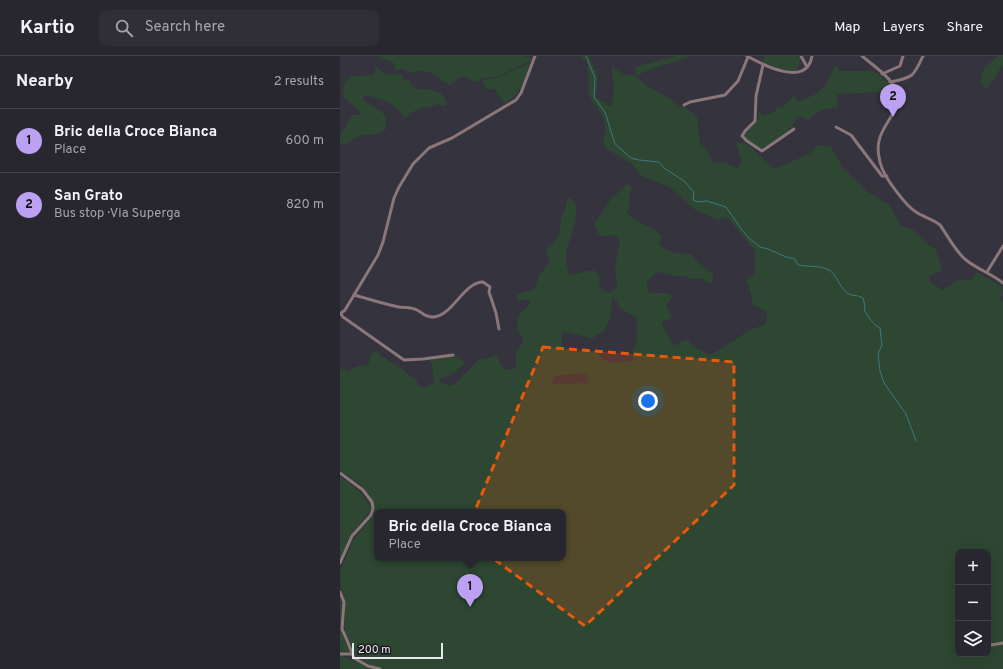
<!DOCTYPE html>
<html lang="en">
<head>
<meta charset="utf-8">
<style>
	:root { --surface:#28262e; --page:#302e36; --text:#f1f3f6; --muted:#a5a5aa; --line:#44434a; --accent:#bca0f2 }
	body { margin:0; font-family:Overpass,sans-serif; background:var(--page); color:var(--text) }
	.controls { position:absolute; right:12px; bottom:12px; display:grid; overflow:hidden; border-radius:8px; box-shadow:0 4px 16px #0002 }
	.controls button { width:36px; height:36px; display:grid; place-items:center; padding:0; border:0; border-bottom:1px solid var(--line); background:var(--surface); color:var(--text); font:20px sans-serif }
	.scale { position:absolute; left:12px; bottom:10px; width:91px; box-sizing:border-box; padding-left:4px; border:2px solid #e8e7ed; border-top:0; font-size:11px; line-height:14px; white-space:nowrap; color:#e8e7ed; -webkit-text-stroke:3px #1c1b20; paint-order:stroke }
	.you { position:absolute; left:308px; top:345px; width:14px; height:14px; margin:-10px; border:3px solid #fff; border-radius:50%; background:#1a73e8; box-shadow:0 0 0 6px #1a73e833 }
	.badge { display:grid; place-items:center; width:26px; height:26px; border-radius:50%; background:var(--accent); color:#111; font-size:13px; font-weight:700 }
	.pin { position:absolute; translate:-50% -33px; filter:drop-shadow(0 1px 2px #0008) }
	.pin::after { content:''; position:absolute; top:21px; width:14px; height:12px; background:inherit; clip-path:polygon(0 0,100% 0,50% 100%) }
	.popup { position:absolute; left:34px; top:453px; width:192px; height:52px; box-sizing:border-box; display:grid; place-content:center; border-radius:8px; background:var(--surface); filter:drop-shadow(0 1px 3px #0005); font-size:13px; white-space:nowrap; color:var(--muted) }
	.popup b { font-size:15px; color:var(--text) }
	.popup::after { content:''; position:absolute; left:50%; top:100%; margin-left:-8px; border:8px solid transparent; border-top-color:var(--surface) }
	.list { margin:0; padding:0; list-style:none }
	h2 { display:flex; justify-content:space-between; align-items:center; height:52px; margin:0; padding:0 16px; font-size:17px }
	h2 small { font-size:13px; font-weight:400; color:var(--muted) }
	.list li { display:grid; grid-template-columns:26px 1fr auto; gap:12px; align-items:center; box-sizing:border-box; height:64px; padding:0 16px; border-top:1px solid var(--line) }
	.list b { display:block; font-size:15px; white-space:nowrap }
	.list p { margin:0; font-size:13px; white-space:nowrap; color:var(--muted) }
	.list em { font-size:13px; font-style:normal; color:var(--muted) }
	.icon { flex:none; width:22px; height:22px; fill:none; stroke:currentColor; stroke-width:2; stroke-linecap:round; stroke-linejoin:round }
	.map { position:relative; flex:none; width:663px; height:613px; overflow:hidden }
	header { display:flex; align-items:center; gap:24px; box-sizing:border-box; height:56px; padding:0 20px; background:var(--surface); border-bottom:1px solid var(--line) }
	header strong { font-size:19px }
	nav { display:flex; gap:22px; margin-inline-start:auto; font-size:14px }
	.search { width:280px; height:36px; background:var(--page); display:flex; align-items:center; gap:10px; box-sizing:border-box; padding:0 14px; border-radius:8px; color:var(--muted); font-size:15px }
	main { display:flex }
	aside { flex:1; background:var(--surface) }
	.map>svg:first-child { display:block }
	.green { fill:#2d4732; fill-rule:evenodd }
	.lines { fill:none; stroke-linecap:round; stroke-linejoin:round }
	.stream { stroke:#407780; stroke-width:1 }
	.minor { stroke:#8b7679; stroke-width:3 }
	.marked { fill:#e8590c; fill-opacity:0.2; stroke:#e8590c; stroke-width:3; stroke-dasharray:8 5; stroke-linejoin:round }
</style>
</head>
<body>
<header>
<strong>Kartio</strong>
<div class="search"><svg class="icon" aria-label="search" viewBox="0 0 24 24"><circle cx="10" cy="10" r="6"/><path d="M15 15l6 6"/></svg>Search here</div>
<nav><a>Map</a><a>Layers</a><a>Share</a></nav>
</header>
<main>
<aside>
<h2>Nearby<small>2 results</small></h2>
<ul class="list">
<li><span class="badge">1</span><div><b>Bric della Croce Bianca</b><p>Place</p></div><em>600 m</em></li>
<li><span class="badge">2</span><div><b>San Grato</b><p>Bus stop · Via Superga</p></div><em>820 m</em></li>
</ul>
</aside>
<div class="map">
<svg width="663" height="613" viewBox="0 0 663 613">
	<rect width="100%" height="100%" fill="#35333e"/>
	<g class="green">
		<path d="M 41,0 L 185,0 L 192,2 L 191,5 L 159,20 L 143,22 L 138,26 C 131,26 126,18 120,21 C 116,24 114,27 109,29 C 93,18 90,12 70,17 L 62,12 L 57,15 L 55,14 L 54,7 C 49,4 45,3 39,4 Z"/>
		<path d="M 241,0 L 249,0 L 258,21 L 256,41 L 271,51 L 272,50 L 274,29 L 272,19 L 272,9 C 280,17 285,20 297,20 L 295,11 L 337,0 L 351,0 C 334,8 311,10 297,20 L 304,28 L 329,42 L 340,51 L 346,51 L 357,61 L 360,88 L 366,93 L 374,107 L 385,106 L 397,112 L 402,106 L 396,86 L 407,88 L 435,113 L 469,98 L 478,89 L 491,91 L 503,112 L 528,136 L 550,150 L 561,170 L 572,173 L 588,189 L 596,193 L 602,214 L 589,220 L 590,226 L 603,234 L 618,224 L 631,224 L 637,216 L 662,231 L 663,239 L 660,241 L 663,247 L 663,613 L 46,613 L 33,610 L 17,602 L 6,577 L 4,570 L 5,546 L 1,531 L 0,517 L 2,511 L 13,484 L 34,458 L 34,447 L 28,437 L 18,426 L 0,415 L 0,312 L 7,316 L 15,311 L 28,309 L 31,300 L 35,294 C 42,302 50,305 59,311 C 66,315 70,321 77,324 L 77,327 L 81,331 L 86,331 L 94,327 L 92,309 L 89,304 L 116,299 L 125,307 L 111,319 L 99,323 L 100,326 L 110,330 L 115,328 L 140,302 L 146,303 L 157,299 L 161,309 L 165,313 L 171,314 L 176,310 L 176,297 L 182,287 L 183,283 L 177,273 L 178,260 L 186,251 L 190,248 L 189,244 L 186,243 L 178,245 L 176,241 L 177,238 L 194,233 L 200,218 L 210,206 L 206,193 L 218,182 L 222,158 L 224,156 L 228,141 L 234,145 C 242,164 227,182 226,201 C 226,206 228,214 229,219 L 253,214 L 256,216 L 260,222 L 259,229 L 264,235 L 269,237 L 272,234 L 277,232 L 275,210 L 280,186 L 277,181 L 273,179 L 262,180 L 257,178 L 257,172 L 253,170 L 272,141 L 283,133 L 287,127 L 292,132 L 289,142 L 290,147 L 287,157 C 297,167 312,170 322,180 L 319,188 C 325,196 341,198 351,198 L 361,209 L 373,218 L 373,224 L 371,228 L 360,222 L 352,223 L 343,220 L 334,220 L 317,216 L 307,225 L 307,231 L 309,237 L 328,237 L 333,240 L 326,249 L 332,262 C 328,265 322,262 322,269 L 333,288 L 338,289 L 342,285 L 348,284 C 351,289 365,298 371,299 L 410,274 L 426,268 L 427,256 L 411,248 L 412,242 L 407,224 L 415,218 L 415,195 L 388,162 L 378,164 L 354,153 L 329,131 L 300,119 L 291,107 L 265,92 L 263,84 L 266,74 L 263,60 L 252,45 L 249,38 L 249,20 L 247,4 L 243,4 ZM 271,240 C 277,243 277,248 281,252 C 285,257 292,257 297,263 L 297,283 L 293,295 L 293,305 L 271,307 L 261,302 L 260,299 L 257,297 L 236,296 L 228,293 L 221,295 L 222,275 L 254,283 C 256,279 258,277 263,277 C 269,268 274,250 271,240 ZM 243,317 L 247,318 L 248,327 L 211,328 L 214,320 ZM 37,456 L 223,456 L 223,502 L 37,502 ZM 618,496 L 648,496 L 648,598 L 618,598 Z"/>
		<polygon points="425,0 455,0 461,2 457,14 447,15 422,6"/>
		<polygon points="658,0 663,0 663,10 662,10 647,33 640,27 644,12"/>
		<path d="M 190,7 C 183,27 183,36 164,48 L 154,32 L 148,34 L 142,26 L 147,23 L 159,21 Z"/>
		<path d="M 498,9 L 498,15 L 534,15 L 550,28 L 555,37 L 543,36 L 497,38 L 498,51 C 485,53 477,54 469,64 L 458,60 L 451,72 L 436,84 L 421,93 L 404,81 L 405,77 L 417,66 L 419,55 L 423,60 C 429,59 436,56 438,50 L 442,52 L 454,39 L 459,46 C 468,41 480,38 486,28 C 490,22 491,14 498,9 Z"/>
		<path d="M 35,11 L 37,11 C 44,20 52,19 63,18 L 64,24 L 70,25 L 72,30 L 77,33 L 91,34 L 102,37 L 107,47 C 105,52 102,50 97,48 L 89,52 L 86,50 L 70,57 L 66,62 C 61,58 58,52 52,49 C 44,43 34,41 24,39 L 23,42 L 24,45 L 40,54 L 46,61 L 46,73 C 39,80 29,77 20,80 C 10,83 12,88 0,89 L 0,81 L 12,59 L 20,59 L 19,54 L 3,41 L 4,29 L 11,20 L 33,19 L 35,17 Z"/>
		<path d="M 0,420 C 12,430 24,436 31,452 C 28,462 20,466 14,474 C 8,483 4,494 0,504 Z"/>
		<polygon points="0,540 3,555 1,562 1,573 10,593 9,596 0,596"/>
		<polygon points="0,599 33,613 0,613"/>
	</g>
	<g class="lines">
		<path class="stream" d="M 246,0 L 255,22 L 254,41 L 265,56 L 275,88 L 291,102 L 299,104 L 319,106 L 324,112 L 344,125 L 354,136 L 353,144 L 358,146 L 367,145 L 386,151 L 402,174 L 410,183 L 420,191 L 428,193 L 446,201 L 455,203 L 458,209 C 468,211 479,209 489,214 C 497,219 499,230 506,236 C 511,241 517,238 523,242 L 525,250 L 524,254 C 530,262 532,268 540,272 L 542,289 L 538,298 L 540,315 L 544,327 L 566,358 L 576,385"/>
		<g class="minor">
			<path d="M 407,0 C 423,9 467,32 472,0"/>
			<polyline points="461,0 467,11"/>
			<path d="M 522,0 C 531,8 552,22 556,34 C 563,53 542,68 539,85 C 537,93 539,105 542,112 C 546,123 566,150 576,156 C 583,161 593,163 600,169 C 608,180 615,195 626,204 C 637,213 652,218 663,227"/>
			<polyline points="423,9 416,40 415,65 405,75 402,80 407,85 422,95 454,73"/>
			<polyline points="542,18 560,10 563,0"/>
			<path d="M 550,26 C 573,22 574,20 583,0"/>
			<polyline points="344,49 350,46 385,39 398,25 408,1"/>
			<polyline points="496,71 511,79 542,120 547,120"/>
			<polyline points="647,216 663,190"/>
			<path d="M 14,239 C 29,243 44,248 59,251 C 65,252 72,251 77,254 C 83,257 86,262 94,261 C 113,259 124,226 143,226 L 150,231 L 149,236 L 156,257 L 159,273"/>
			<polyline points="0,258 5,254 38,199 43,186 54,142 59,131 73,108 89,92 112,82 176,44 181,37 195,0"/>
			<polyline points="1,258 3,261 64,304 83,303 113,299"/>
			<polyline points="0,417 23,434 32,446 33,452 31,459 12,480 0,507"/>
			<polyline points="0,536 4,546 2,573 7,584 14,602 28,610 40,613"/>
			<polyline points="651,589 663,587"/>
			<polyline points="0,598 12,598"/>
		</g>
	</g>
	<path class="marked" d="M 203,291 L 394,306 L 394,429 L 245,570 L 124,481 Z"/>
</svg>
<div class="controls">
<button>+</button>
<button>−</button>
<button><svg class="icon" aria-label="layers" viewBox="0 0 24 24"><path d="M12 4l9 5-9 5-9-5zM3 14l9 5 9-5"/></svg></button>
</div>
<div class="scale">200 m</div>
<div class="you"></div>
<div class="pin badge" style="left:130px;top:551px">1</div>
<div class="popup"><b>Bric della Croce Bianca</b>Place</div>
<div class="pin badge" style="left:553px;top:61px">2</div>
</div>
</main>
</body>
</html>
